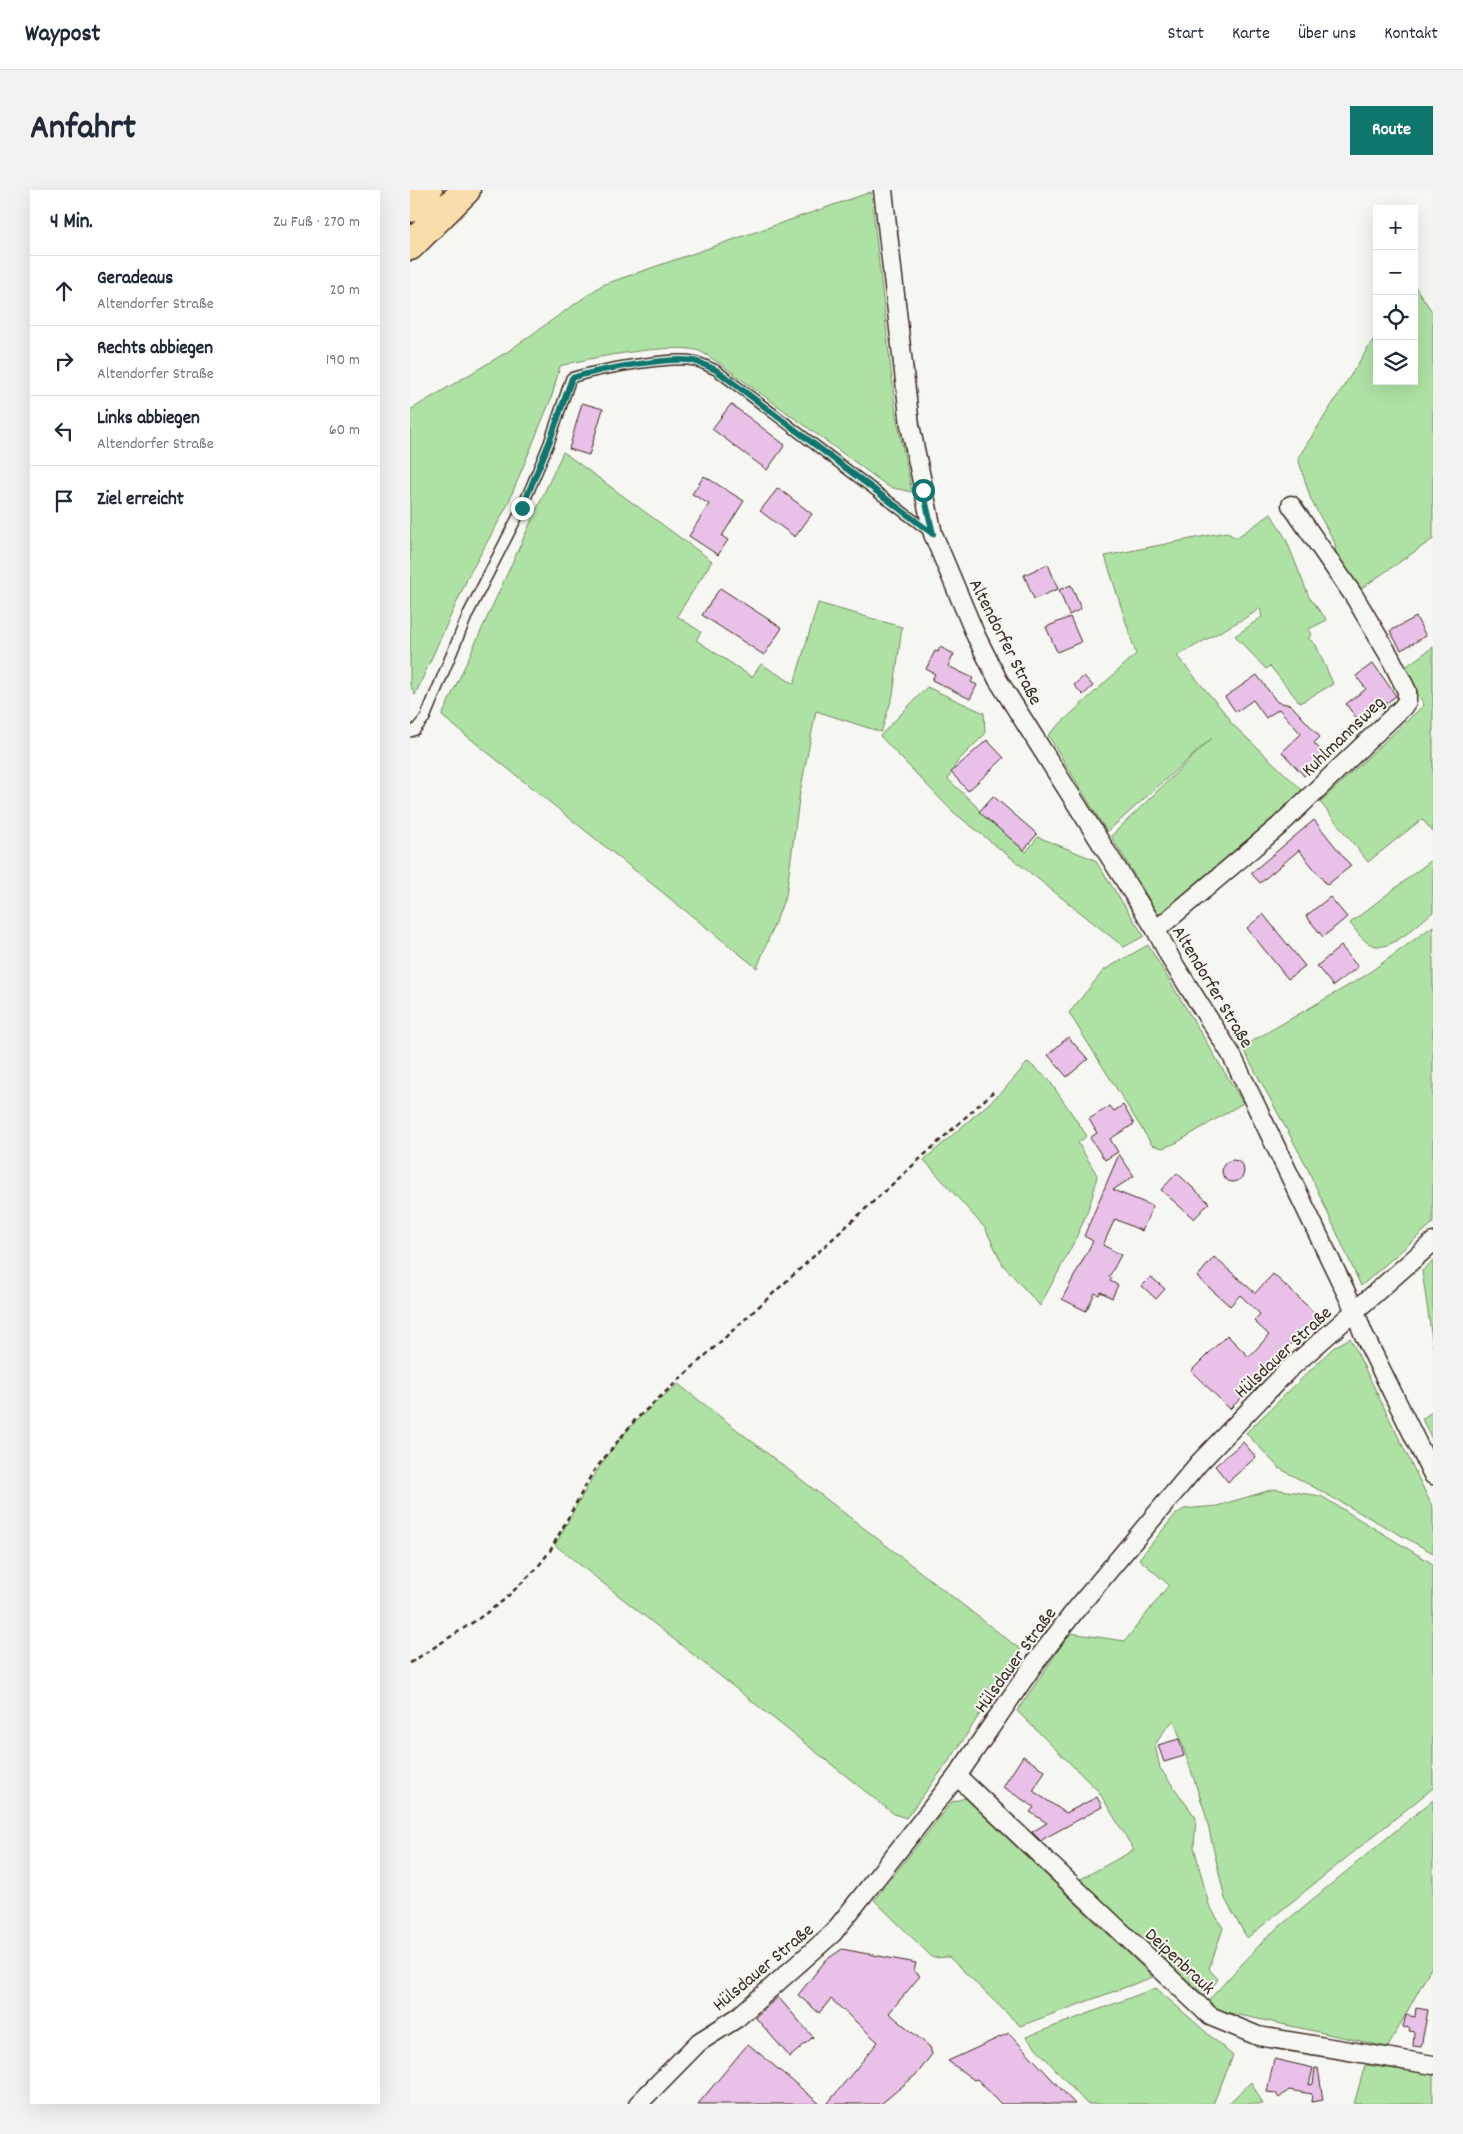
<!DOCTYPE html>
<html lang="de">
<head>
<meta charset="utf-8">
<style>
	:root { --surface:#fff; --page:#f2f2f3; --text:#1f2937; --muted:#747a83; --line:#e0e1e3; --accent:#0f766e }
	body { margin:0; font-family:Dekko,sans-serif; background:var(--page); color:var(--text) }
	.controls { position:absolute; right:15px; top:15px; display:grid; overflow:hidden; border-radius:0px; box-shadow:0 5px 20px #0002 }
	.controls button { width:45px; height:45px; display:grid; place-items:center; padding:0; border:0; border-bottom:1px solid var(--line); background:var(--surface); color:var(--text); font:25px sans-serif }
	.stop { position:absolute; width:15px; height:15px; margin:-11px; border:4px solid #0f766e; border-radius:50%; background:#fff }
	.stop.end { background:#0f766e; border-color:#fff; box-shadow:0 1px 5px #0008 }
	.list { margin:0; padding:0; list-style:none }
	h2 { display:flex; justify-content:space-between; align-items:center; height:65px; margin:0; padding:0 20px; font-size:21px }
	h2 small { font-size:16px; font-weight:400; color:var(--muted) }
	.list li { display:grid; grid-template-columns:32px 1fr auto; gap:15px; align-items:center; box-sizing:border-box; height:70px; padding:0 20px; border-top:1px solid var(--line) }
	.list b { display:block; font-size:19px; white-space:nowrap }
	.list p { margin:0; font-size:16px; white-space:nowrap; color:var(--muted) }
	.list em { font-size:16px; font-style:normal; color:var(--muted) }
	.icon { flex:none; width:28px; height:28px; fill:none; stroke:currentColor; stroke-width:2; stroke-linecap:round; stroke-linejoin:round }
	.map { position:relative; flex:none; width:1023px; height:1914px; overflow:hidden; border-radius:0px }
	header { display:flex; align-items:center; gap:30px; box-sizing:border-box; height:70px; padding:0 25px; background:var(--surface); border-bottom:1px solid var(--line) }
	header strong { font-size:24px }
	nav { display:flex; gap:28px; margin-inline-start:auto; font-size:18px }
	.intro { display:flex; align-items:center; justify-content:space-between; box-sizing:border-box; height:120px; padding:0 30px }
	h1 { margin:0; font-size:35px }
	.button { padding:12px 22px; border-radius:0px; background:var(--accent); color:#fff; font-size:18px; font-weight:700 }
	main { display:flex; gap:30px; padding:0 30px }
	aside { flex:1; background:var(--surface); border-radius:0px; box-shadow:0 5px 20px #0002 }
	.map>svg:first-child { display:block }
	.green { fill:#aee2a4; stroke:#748661 }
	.building { fill:#e8c0e8; stroke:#3b2a1e }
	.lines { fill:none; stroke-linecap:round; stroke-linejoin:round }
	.lane-casing { stroke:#3b2a1e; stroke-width:12 }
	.street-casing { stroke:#3b2a1e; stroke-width:21 }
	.highway-casing { stroke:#3b2a1e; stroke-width:31 }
	.path { stroke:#3b2a1e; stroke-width:2.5; stroke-dasharray:5 4; stroke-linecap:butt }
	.lane { stroke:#f6f6f2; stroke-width:9 }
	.street { stroke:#f6f6f2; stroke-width:18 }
	.highway { stroke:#fbddab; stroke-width:28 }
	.route { stroke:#0f766e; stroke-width:6 }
	.labels { text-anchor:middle; stroke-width:4; stroke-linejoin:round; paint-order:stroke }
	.street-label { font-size:19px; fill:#3b2a1e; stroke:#f6f6f2 }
</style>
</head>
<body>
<header>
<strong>Waypost</strong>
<nav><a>Start</a><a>Karte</a><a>Über uns</a><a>Kontakt</a></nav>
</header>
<div class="intro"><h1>Anfahrt</h1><a class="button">Route</a></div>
<main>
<aside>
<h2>4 Min.<small>Zu Fuß · 270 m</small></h2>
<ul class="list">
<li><svg class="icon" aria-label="ahead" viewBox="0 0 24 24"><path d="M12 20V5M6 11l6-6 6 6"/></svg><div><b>Geradeaus</b><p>Altendorfer Straße</p></div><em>20 m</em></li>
<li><svg class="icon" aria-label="right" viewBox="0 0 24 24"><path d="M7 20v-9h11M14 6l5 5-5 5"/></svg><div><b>Rechts abbiegen</b><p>Altendorfer Straße</p></div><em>190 m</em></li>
<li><svg class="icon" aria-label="left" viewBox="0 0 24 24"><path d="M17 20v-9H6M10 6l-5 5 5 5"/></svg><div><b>Links abbiegen</b><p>Altendorfer Straße</p></div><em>60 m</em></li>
<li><svg class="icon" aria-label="arrive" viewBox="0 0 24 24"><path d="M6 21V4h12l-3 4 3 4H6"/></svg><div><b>Ziel erreicht</b></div></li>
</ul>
</aside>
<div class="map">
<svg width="1023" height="1914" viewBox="0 0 1023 1914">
	<rect width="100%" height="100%" fill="#f6f6f2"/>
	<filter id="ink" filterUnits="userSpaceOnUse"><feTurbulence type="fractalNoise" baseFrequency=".02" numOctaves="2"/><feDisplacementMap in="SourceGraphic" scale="10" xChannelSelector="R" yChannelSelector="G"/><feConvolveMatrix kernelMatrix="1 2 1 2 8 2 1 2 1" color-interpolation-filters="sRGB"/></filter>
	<g filter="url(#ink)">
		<g class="green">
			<path d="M 461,2 L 486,225 L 502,302 L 479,297 L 309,173 C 302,169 296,164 289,161 C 266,152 176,168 150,176 L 141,209 L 96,318 L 59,385 L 5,505 L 0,495 L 0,220 L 97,162 L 192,95 Z"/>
			<polygon points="1004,95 1023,123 1023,349 949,400 926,367 925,353 901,310 888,268 967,144 967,191 1004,191"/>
			<polygon points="153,262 302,371 267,426 291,442 286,450 342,487 351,474 384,494 408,413 492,437 483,505 471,542 406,521 390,602 376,705 347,778 32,526"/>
			<polygon points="861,324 876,349 899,407 917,430 899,439 902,445 898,448 906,455 923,494 890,513 860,476 856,479 825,446 852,427 850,418 842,424 767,466 820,529 820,532 893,601 815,671 749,726 701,646 802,548 697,642 638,545 726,464 695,366 816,342 826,348"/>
			<polygon points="1023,457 1023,642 1012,629 958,672 910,612 1014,515 994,478"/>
			<polygon points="517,497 574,523 575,544 547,572 538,589 566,616 570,622 616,662 628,647 685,670 734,746 714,757 542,621 470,546"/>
			<path d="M 1023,669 L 1023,722 C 1010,732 983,760 966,756 C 954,754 947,742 940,733 Z"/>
			<polygon points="1023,736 1023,1033 951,1096 896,975 832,857 953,787"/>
			<polygon points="738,755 833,913 766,953 753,958 742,955 659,823 694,780"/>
			<path d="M 618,872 L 639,890 L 677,946 L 668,953 L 687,985 C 680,1031 651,1075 630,1116 L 593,1075 L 575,1038 L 514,970 L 593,901 Z"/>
			<polygon points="1023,1071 1023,1156 1012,1081"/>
			<polygon points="940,1148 1023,1318 1023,1363 869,1278 836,1243 923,1158"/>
			<path d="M 268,1194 L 611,1460 L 544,1564 L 496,1628 L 484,1624 L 145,1355 C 168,1314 189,1270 222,1235 C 236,1221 252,1207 268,1194 Z"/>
			<polygon points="1023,1221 1023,1251 1012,1229"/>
			<polygon points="864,1299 911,1306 1023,1374 1023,1598 837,1748 815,1709 795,1622 764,1530 754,1541 745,1555 750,1578 786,1628 784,1657 799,1715 813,1738 799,1779 808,1789 796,1807 667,1691 724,1660 689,1602 607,1521 660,1443 715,1451 759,1395 729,1369 765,1325 774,1319 807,1316"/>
			<polygon points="555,1608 743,1787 610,1836 539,1767 523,1768 464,1710 542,1612"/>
			<polygon points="1023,1610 1023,1774 978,1857 811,1821 796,1813 858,1746"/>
			<polygon points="746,1798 823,1866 803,1914 677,1914 616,1847"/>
			<polygon points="955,1875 1023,1884 1023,1914 944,1914"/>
			<polygon points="841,1892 853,1914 818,1914"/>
		</g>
		<g class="building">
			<polygon points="172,213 193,219 179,265 159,259"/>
			<polygon points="321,214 375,255 357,280 302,239"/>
			<polygon points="294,286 334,311 312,346 318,350 308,365 279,346 299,314 282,304"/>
			<polygon points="368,298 402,324 385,347 350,321"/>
			<polygon points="638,374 648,399 624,409 614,385"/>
			<polygon points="661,395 671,419 659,425 649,400"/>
			<polygon points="310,398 372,438 354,465 292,425"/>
			<polygon points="660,427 671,452 647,462 636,437"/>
			<polygon points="1006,427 1016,446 991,460 980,441"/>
			<polygon points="530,457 544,464 538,476 563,488 561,492 567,495 560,509 522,490 525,484 516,479 525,461 528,462"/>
			<polygon points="963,473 986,506 970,518 967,514 947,529 936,514 956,499 946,486"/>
			<polygon points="847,485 867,512 881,515 910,547 904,553 916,566 894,586 872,562 891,544 869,519 856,528 843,510 826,522 815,507"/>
			<polygon points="674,486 683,496 673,505 664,495"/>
			<polygon points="577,550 594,568 558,601 541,582"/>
			<polygon points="583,606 627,644 614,660 569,622"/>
			<polygon points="904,630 941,676 917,695 889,660 850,693 841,683"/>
			<polygon points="920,707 937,727 913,747 896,726"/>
			<polygon points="853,724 895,776 878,789 837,738"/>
			<polygon points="931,756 948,777 923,796 907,776"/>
			<polygon points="658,847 678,869 657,887 638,865"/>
			<polygon points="713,915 724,934 700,949 708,962 695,970 680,948 687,943 679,929 700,916 704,921"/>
			<polygon points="709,964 724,986 703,1000 743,1016 732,1041 705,1029 693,1055 711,1065 699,1087 702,1088 700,1091 708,1095 702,1108 691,1102 689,1105 685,1103 676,1121 652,1109 683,1051 674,1046"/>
			<circle cx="823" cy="981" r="11"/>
			<polygon points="767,983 799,1013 784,1029 751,1000"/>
			<polygon points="804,1067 845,1103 863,1084 907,1125 861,1176 862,1177 820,1219 781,1181 817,1145 839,1167 859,1145 844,1131 850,1124 830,1105 820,1116 787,1087"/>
			<polygon points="741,1087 755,1099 746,1109 732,1096"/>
			<polygon points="833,1252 846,1267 818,1292 805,1276"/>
			<polygon points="769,1549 774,1566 754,1572 748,1555"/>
			<polygon points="613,1566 635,1581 623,1601 656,1623 687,1607 692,1617 635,1648 631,1651 622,1642 637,1633 620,1622 624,1617 593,1597"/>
			<polygon points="432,1759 506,1773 504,1781 510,1786 479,1823 520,1857 522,1864 508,1883 471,1914 417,1914 468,1852 421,1809 409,1823 388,1805 416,1770"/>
			<polygon points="368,1807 403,1847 380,1867 345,1827"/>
			<polygon points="1006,1818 1018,1820 1011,1857 1003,1856 1004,1842 999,1841 1000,1838 993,1837 996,1825 1005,1827"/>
			<polygon points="599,1843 665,1914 591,1914 567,1889 564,1890 538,1871"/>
			<polygon points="338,1854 410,1914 288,1914"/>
			<polygon points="864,1869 903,1878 899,1895 903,1894 905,1878 908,1878 913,1910 901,1912 902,1904 879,1900 869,1908 866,1903 857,1902"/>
		</g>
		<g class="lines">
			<g class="lane-casing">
				<path id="lane" d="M 0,542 L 5,540 L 15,528 L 58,424 L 112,318 L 139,253 L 161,188 C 185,180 261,166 284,171 C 292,173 299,177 306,180 L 521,343"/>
			</g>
			<g class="street-casing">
				<g id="street">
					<polyline points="473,0 500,235 523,344 566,446 588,490 746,740 762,771 821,864 945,1121 953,1143 1023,1285"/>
					<polyline points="746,740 869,636 993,517 997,511 997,501 980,467 944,406 881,315"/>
					<polyline points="547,1586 800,1826 848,1846 1023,1875"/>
					<polyline points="228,1914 289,1852 327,1828 423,1743 547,1586 624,1474 664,1422 789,1273 877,1181 1023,1052"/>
				</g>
			</g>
			<g class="highway-casing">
				<g id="highway">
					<polyline points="0,18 18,0"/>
					<polyline points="0,56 56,0"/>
				</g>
			</g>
			<polyline class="path" points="0,1473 68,1429 94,1410 127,1378 140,1361 183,1282 225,1230 583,902"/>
			<use href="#lane" class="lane"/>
			<use href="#street" class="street"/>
			<use href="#highway" class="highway"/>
		</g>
	</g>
	<g class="lines" filter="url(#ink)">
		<path class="route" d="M 112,318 L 139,253 L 162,188 C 186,180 261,166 284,171 C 292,173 299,177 306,180 L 523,344 L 513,300"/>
	</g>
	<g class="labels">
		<g class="street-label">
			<text transform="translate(597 451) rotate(63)" y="7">Altendorfer Straße</text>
			<text transform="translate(932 545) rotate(-44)" y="7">Kuhlmannsweg</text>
			<text transform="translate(804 796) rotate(59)" y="7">Altendorfer Straße</text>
			<text transform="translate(872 1161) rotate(-43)" y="7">Hülsdauer Straße</text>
			<text transform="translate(604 1469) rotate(-54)" y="7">Hülsdauer Straße</text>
			<text transform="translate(771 1770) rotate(43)" y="7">Deipenbrauk</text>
			<text transform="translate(352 1776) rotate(-40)" y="7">Hülsdauer Straße</text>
		</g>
	</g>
</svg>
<div class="controls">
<button>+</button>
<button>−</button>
<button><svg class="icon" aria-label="locate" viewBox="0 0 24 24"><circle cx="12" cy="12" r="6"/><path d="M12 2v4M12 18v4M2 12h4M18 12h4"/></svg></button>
<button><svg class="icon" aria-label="layers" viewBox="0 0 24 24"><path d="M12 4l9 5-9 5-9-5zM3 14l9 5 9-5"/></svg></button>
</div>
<div class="stop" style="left:513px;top:300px"></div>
<div class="stop end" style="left:112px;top:318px"></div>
</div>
</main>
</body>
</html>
